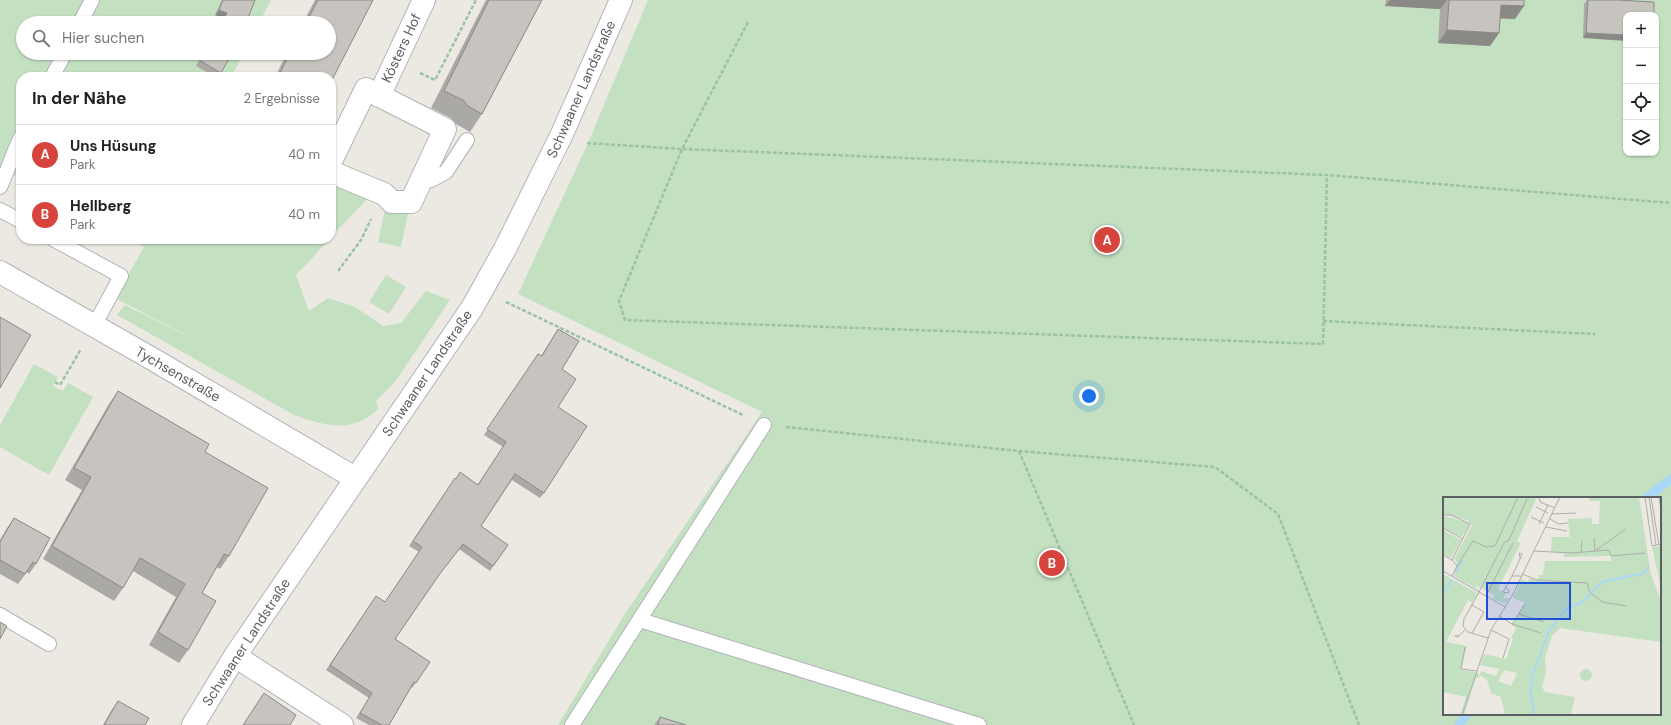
<!DOCTYPE html>
<html lang="de">
<head>
<meta charset="utf-8">
<style>
	:root { --surface:#fff; --page:#f2f2f2; --text:#222; --muted:#767676; --line:#e0e0e0; --accent:#d7433d }
	body { margin:0; font-family:"DM Sans",sans-serif; background:var(--page); color:var(--text) }
	.controls { position:absolute; right:12px; top:12px; display:grid; overflow:hidden; border-radius:8px; box-shadow:0 1px 3px #0004 }
	.controls button { width:36px; height:36px; display:grid; place-items:center; padding:0; border:0; border-bottom:1px solid var(--line); background:var(--surface); color:var(--text); font:20px sans-serif }
	.you { position:absolute; left:1089px; top:396px; width:14px; height:14px; margin:-10px; border:3px solid #fff; border-radius:50%; background:#1a73e8; box-shadow:0 0 0 6px #1a73e833 }
	.badge { display:grid; place-items:center; width:26px; height:26px; border-radius:50%; background:var(--accent); color:#fff; font-size:13px; font-weight:700 }
	.pin { position:absolute; translate:-50% -50%; border:2px solid #fff; box-shadow:0 1px 4px #0006 }
	.list { margin:0; padding:0; list-style:none }
	h2 { display:flex; justify-content:space-between; align-items:center; height:52px; margin:0; padding:0 16px; font-size:17px }
	h2 small { font-size:13px; font-weight:400; color:var(--muted) }
	.list li { display:grid; grid-template-columns:26px 1fr auto; gap:12px; align-items:center; box-sizing:border-box; height:60px; padding:0 16px; border-top:1px solid var(--line) }
	.list b { display:block; font-size:15px; white-space:nowrap }
	.list p { margin:0; font-size:13px; white-space:nowrap; color:var(--muted) }
	.list em { font-size:13px; font-style:normal; color:var(--muted) }
	.icon { flex:none; width:22px; height:22px; fill:none; stroke:currentColor; stroke-width:2; stroke-linecap:round; stroke-linejoin:round }
	.map { position:relative; flex:none; width:1671px; height:725px; overflow:hidden }
	.search { position:absolute; background:var(--surface); box-shadow:0 1px 3px #0004; left:16px; top:16px; width:320px; height:44px; display:flex; align-items:center; gap:10px; box-sizing:border-box; padding:0 14px; border-radius:22px; color:var(--muted); font-size:15px }
	.panel { position:absolute; background:var(--surface); box-shadow:0 1px 3px #0004; left:16px; top:72px; width:320px; height:172px; border-radius:16px }
	.map>svg:first-child { display:block }
	.green { fill:#c3e1c1; fill-rule:evenodd }
	.lines { fill:none; stroke-linecap:round; stroke-linejoin:round }
	.stream { stroke:#a9d7f6; stroke-width:9 }
	.service-casing { stroke:#b0b3b7; stroke-width:16 }
	.minor-casing { stroke:#b0b3b7; stroke-width:24 }
	.path { stroke:#9cc2a4; stroke-width:2.5; stroke-dasharray:4 2; stroke-linecap:butt }
	.service { stroke:#fff; stroke-width:14 }
	.minor { stroke:#fff; stroke-width:22 }
	.wall { fill:#aba9a5 }
	.shaded-wall { fill:#8b8986 }
	.building { fill:#c7c4c0; stroke:#8b8986 }
	.labels { text-anchor:middle; stroke-width:3; stroke-linejoin:round; paint-order:stroke }
	.street-label { font-size:14px; fill:#5b5e62; stroke:#fff }
	.inset-river { fill:none; stroke:#a9d7f6; stroke-width:2 }
	.inset-road { fill:none; stroke:#aeadab; stroke-width:1 }
	.view { fill:#1d4ed8; fill-opacity:0.15; stroke:#1d4ed8; stroke-width:2 }
	.inset-edge { fill:none; stroke:#5b5e62; stroke-width:2 }
</style>
</head>
<body>
<div class="map">
<svg width="1671" height="725" viewBox="0 0 1671 725">
	<rect width="100%" height="100%" fill="#ece9e3"/>
	<g class="green">
		<polygon points="0,0 271,0 259,23 23,23 23,53 244,53 231,77 21,77 21,179 0,167"/>
		<path d="M 648,0 L 1671,0 L 1671,725 L 558,725 L 624,615 L 762,412 L 518,294 L 588,143 ZM 1626,15 L 1656,15 L 1656,153 L 1626,153 ZM 1444,498 L 1660,498 L 1660,714 L 1444,714 Z"/>
		<polygon points="331,180 368,198 331,237"/>
		<polygon points="385,209 408,214 401,247 378,242"/>
		<path d="M 130,239 L 330,239 L 296,275 L 309,311 L 328,298 L 355,307 L 383,326 L 401,323 L 426,291 L 450,300 L 395,382 L 376,401 L 378,409 C 373,413 367,419 361,421 C 339,431 315,422 294,415 L 117,315 L 125,305 L 203,344 L 115,298 L 144,247 Z"/>
		<polygon points="386,275 406,287 389,314 369,302"/>
		<polygon points="34,364 58,377 53,386 63,391 68,383 93,397 49,475 0,447 0,425"/>
	</g>
	<g class="lines">
		<g class="stream">
			<polyline points="1646,498 1671,479"/>
			<polyline points="1459,725 1467,714"/>
		</g>
		<g class="service-casing">
			<g id="service">
				<polyline points="80,23 92,0"/>
				<polyline points="52,77 65,53"/>
				<polyline points="422,179 431,180 446,172 467,140"/>
				<path d="M 0,187 C 8,170 13,153 21,137"/>
				<polyline points="0,210 21,221"/>
				<polyline points="53,239 121,276 94,326"/>
				<polyline points="0,615 49,644"/>
				<polyline points="640,620 979,725"/>
				<polyline points="572,725 764,425"/>
			</g>
		</g>
		<g class="minor-casing">
			<g id="minor">
				<polyline points="379,96 424,0"/>
				<polyline points="331,161 366,89 445,129 411,202 392,202 384,194 331,172"/>
				<polyline points="0,272 149,357 355,478"/>
				<polyline points="235,656 342,725"/>
				<polyline points="193,725 235,656 472,308 505,249 562,134 621,0"/>
			</g>
		</g>
		<g class="path">
			<polyline points="748,22 682,149 619,301 625,320 1323,344 1327,175"/>
			<polyline points="420,73 435,80 476,0"/>
			<polyline points="587,143 682,149 1327,175 1671,203"/>
			<polyline points="338,271 361,240 371,219"/>
			<polyline points="506,302 743,415"/>
			<polyline points="1323,321 1595,334"/>
			<polyline points="55,382 60,385 81,349"/>
			<polyline points="786,427 1019,451 1215,467 1278,514 1359,725"/>
			<polyline points="1019,451 1134,725"/>
		</g>
		<use href="#service" class="service"/>
		<use href="#minor" class="minor"/>
	</g>
	<g class="wall">
		<polygon points="222,0 255,0 246,23 221,23 224,18 215,15"/>
		<polygon points="315,0 373,0 331,77 275,77 287,53 329,53 329,23 303,23"/>
		<polygon points="486,0 542,0 482,114 470,132 456,124 451,118 431,108"/>
		<polygon points="1386,0 1524,0 1515,19 1500,18 1499,33 1490,46 1438,43 1440,9 1385,6"/>
		<polygon points="1587,0 1617,0 1583,38 1584,4"/>
		<polygon points="203,53 232,53 218,77 215,77 196,66"/>
		<polygon points="558,329 562,369 558,407 544,493 540,498 512,480 481,526 508,545 490,571 459,549 436,579 395,639 430,662 412,688 411,687 389,725 369,725 356,718 369,698 326,670 376,596 385,602 401,579 419,552 409,546 455,478 456,479 478,484 503,447 484,435 538,354 541,356"/>
		<polygon points="118,391 205,452 229,556 220,569 217,567 202,593 188,650 179,663 149,645 176,597 133,571 123,588 114,601 43,559 82,490 65,480 109,404"/>
		<polygon points="14,518 36,564 29,574 27,572 18,584 0,574 0,540 7,528"/>
		<polygon points="118,701 145,725 103,725 111,711"/>
		<polygon points="660,717 686,725 654,725"/>
	</g>
	<g class="shaded-wall">
		<polygon points="1390,0 1447,0 1440,9 1385,6"/>
		<polygon points="1501,5 1524,6 1515,19 1492,18"/>
		<polygon points="219,10 227,13 224,18 215,15"/>
		<polygon points="1447,30 1499,33 1490,46 1438,43"/>
		<polygon points="1586,33 1626,35 1626,41 1583,38"/>
	</g>
	<g class="building">
		<polygon points="223,0 255,0 246,23 221,23 227,13 219,10"/>
		<polygon points="318,0 373,0 331,82 331,77 278,77 290,53 329,53 329,23 306,23"/>
		<polygon points="489,0 542,0 482,114 468,106 463,100 444,91"/>
		<polygon points="1449,0 1524,0 1524,6 1501,5 1499,33 1447,30"/>
		<polygon points="1588,0 1617,0 1654,2 1654,15 1626,15 1626,35 1586,33"/>
		<polygon points="204,53 232,53 221,73 199,60"/>
		<polygon points="0,317 31,335 0,388"/>
		<polygon points="558,329 579,341 562,369 576,379 558,407 587,426 544,493 515,474 481,526 508,545 493,566 463,544 439,575 395,639 430,662 416,683 414,682 389,725 382,725 360,713 372,693 330,665 376,596 385,602 404,574 422,547 413,541 455,478 456,479 460,472 478,485 506,442 487,429 538,354 542,356"/>
		<polygon points="118,391 209,444 205,452 268,488 229,556 224,554 202,593 216,601 188,650 158,632 185,584 140,558 123,588 52,546 91,477 74,468"/>
		<polygon points="14,518 50,538 36,564 33,562 25,574 0,560 0,542"/>
		<polygon points="0,622 7,626 0,639"/>
		<polygon points="264,693 296,715 290,725 243,725"/>
		<polygon points="118,701 149,718 145,725 104,725"/>
		<polygon points="660,717 686,725 658,725"/>
	</g>
	<g class="labels">
		<g class="street-label">
			<text transform="translate(401 48) rotate(-65)" y="5">Kösters Hof</text>
			<text transform="translate(581 89) rotate(-66)" y="5">Schwaaner Landstraße</text>
			<text transform="translate(427 373) rotate(-56)" y="5">Schwaaner Landstraße</text>
			<text transform="translate(178 374) rotate(30)" y="5">Tychsenstraße</text>
			<text transform="translate(246 642) rotate(-57)" y="5">Schwaaner Landstraße</text>
		</g>
	</g>
	<g transform="translate(1443 497)">
		<rect width="218" height="218" fill="#ece9e3"/>
		<path d="M 0,0 L 94,0 L 74,44 L 78,46 L 55,92 L 63,96 L 60,101 L 67,101 L 62,107 L 50,102 L 51,98 L 38,91 L 32,88 L 35,93 L 11,79 L 14,67 L 11,62 L 29,28 L 24,23 L 0,17 ZM 146,0 L 196,0 L 208,78 L 218,104 L 218,145 L 117,131 L 109,139 L 102,160 L 103,175 L 99,190 L 102,195 L 132,200 L 128,218 L 62,218 L 58,200 L 48,196 L 44,183 L 37,178 L 38,174 L 53,179 L 57,172 L 37,168 L 41,157 L 63,162 L 70,142 L 68,141 L 73,131 L 69,128 L 82,106 L 70,101 L 78,82 L 85,85 L 86,81 L 95,83 L 96,78 L 100,78 L 102,64 L 168,64 L 168,59 L 121,60 L 121,56 L 108,55 L 109,40 L 127,40 L 125,22 L 149,21 L 149,27 L 156,27 L 157,4 L 146,4 ZM 61,173 L 74,176 L 68,189 L 55,184 ZM 0,19 L 24,25 L 26,28 L 19,40 L 0,31 ZM 0,33 L 18,43 L 8,61 L 0,57 ZM 218,49 L 218,91 L 209,50 ZM 0,77 L 34,96 L 29,106 L 25,103 L 3,145 L 24,149 L 18,173 L 32,175 L 38,179 L 33,181 L 21,218 L 17,218 L 23,200 L 0,195 ZM137 178a6 6 0 1 1 12 0a6 6 0 1 1-12 0Z" fill="#c3e1c1" fill-rule="evenodd"/>
		<path class="inset-river" d="M 12,76 L 19,63M 149,95 L 159,85 L 201,76 L 206,69M 0,97 L 9,83M 91,218 L 88,197 L 89,180 L 106,134 L 122,113 L 141,104 L 148,96"/>
		<path class="inset-road" d="M 96,0 L 97,5 L 112,11M 202,0 L 209,49 L 218,47M 206,0 L 213,48M 208,0 L 216,48M 216,0 L 218,13M 93,10 L 105,16M 109,17 L 133,16M 0,18 L 8,18 L 27,27 L 9,63 L 0,58M 88,20 L 101,26M 107,22 L 116,27 L 125,26M 96,27 L 105,8M 103,30 L 124,34M 0,31 L 20,42M 151,41 L 152,54M 91,54 L 128,56 L 166,53 L 168,59 L 202,56M 152,54 L 183,32M 138,56 L 139,44M 14,69 L 30,44 L 43,50 L 52,49 L 75,0M 0,74 L 62,110M 79,77 L 94,83 L 144,86 L 146,94 L 159,105 L 184,109M 9,79 L 14,69 L 9,63M 69,79 L 77,62 L 79,57 L 76,56 L 77,61M 63,91 L 66,93 L 65,96 L 60,95 L 69,79 L 78,79M 36,95 L 61,46 L 66,43 L 84,2M 36,95 L 21,122 L 20,129 L 25,135 L 45,141M 43,99 L 70,46M 29,108 L 41,115 L 29,136M 76,117 L 101,125M 56,119 L 69,127 L 98,136M 69,127 L 82,107M 48,133 L 66,142 L 60,161M 16,139 L 12,139 L 14,140 L 16,139 L 22,133M 22,150 L 18,172 L 34,174M 19,218 L 48,133 L 69,99 L 117,0"/>
		<path class="view" d="M 44,86 L 127,86 L 127,122 L 44,122 Z"/>
		<rect width="218" height="218" class="inset-edge"/>
	</g>
</svg>
<div class="controls">
<button>+</button>
<button>−</button>
<button><svg class="icon" aria-label="locate" viewBox="0 0 24 24"><circle cx="12" cy="12" r="6"/><path d="M12 2v4M12 18v4M2 12h4M18 12h4"/></svg></button>
<button><svg class="icon" aria-label="layers" viewBox="0 0 24 24"><path d="M12 4l9 5-9 5-9-5zM3 14l9 5 9-5"/></svg></button>
</div>
<div class="you"></div>
<div class="pin badge" style="left:1107px;top:240px">A</div>
<div class="pin badge" style="left:1052px;top:563px">B</div>
<div class="search"><svg class="icon" aria-label="search" viewBox="0 0 24 24"><circle cx="10" cy="10" r="6"/><path d="M15 15l6 6"/></svg>Hier suchen</div>
<section class="panel">
<h2>In der Nähe<small>2 Ergebnisse</small></h2>
<ul class="list">
<li><span class="badge">A</span><div><b>Uns Hüsung</b><p>Park</p></div><em>40 m</em></li>
<li><span class="badge">B</span><div><b>Hellberg</b><p>Park</p></div><em>40 m</em></li>
</ul>
</section>
</div>
</body>
</html>
